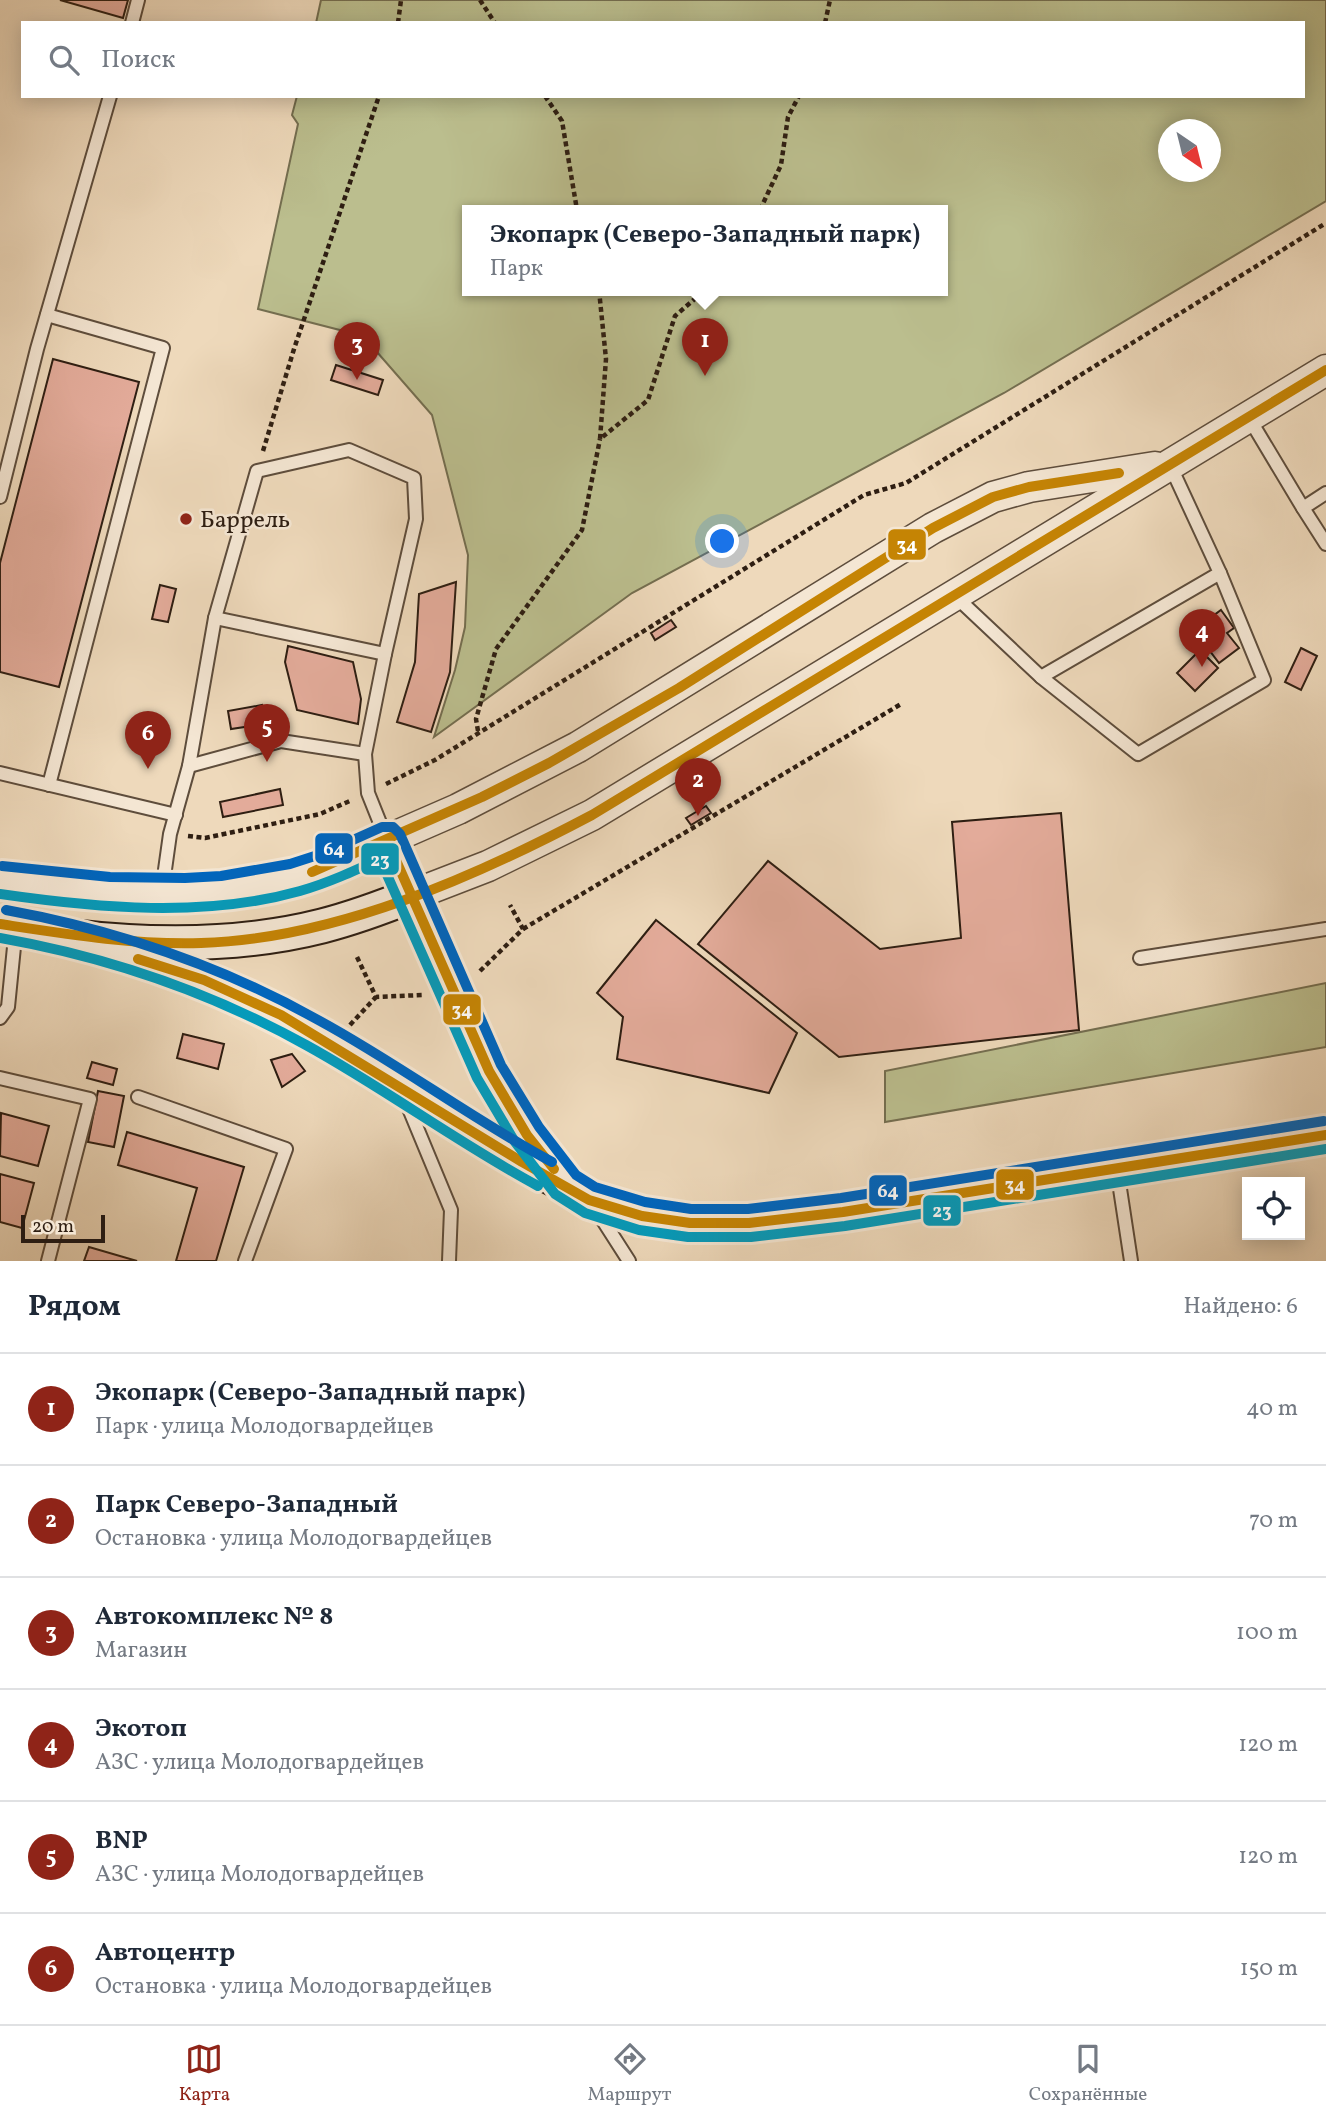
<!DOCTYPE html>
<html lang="ru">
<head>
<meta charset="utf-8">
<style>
	:root { --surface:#fff; --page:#f6f6f7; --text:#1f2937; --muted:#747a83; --line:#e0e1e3; --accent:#8f2418 }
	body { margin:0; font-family:Vollkorn,serif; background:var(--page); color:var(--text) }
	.controls { position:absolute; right:21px; bottom:21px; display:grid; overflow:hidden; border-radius:0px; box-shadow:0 4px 18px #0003 }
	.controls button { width:63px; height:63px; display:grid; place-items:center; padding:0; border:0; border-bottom:2px solid var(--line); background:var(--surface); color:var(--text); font:35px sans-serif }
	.compass { position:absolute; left:1158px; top:119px; width:63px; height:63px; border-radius:50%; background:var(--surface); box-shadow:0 4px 18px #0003; rotate:145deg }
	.scale { position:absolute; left:21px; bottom:18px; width:84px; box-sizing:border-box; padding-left:7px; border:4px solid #2e1e12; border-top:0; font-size:19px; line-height:24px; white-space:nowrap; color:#2e1e12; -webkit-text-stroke:5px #f4e6d3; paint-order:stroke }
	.you { position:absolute; left:723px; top:542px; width:24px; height:24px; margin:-18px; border:5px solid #fff; border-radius:50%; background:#1a73e8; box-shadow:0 0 0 10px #1a73e833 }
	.badge { display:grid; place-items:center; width:46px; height:46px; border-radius:50%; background:var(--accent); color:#fff; font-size:23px; font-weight:700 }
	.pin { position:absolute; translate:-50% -58px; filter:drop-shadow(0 2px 4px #0008) }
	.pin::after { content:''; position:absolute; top:37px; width:24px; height:21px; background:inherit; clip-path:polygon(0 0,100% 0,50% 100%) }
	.popup { position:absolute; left:462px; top:205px; width:486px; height:91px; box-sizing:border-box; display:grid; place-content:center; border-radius:0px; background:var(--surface); filter:drop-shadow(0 2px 5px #0005); font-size:23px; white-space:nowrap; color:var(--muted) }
	.popup b { font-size:26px; color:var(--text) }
	.popup::after { content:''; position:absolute; left:50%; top:100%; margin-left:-14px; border:14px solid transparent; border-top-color:var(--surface) }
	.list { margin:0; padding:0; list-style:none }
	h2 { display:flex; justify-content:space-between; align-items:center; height:91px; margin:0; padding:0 28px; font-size:30px }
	h2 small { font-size:23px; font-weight:400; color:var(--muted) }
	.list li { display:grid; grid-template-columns:46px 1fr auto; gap:21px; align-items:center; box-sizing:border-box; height:112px; padding:0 28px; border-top:2px solid var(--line) }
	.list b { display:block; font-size:26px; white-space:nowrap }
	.list p { margin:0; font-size:23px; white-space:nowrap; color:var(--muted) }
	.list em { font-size:23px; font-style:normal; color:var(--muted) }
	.icon { flex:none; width:38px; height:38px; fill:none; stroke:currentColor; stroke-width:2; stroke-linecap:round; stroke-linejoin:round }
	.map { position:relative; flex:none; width:1326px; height:1261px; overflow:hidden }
	.search { position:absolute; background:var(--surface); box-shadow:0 4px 18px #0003; left:21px; right:21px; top:21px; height:77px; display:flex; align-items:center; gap:18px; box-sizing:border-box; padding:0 24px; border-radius:0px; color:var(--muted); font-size:26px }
	.sheet { height:763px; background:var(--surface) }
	nav { display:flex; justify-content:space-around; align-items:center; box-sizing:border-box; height:98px; border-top:2px solid var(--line); background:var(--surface); font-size:19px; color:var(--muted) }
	nav a { display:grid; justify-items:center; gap:4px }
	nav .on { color:var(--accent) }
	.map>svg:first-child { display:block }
	.green { fill:#bbbe8e; stroke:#746e50; stroke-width:2; fill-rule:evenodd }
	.building { fill:#e3ab9a; stroke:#2e1e12; stroke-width:2 }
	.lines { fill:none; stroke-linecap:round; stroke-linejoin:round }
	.service-casing { stroke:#5e4d3c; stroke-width:16 }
	.tertiary-casing { stroke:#5e4d3c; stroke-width:33 }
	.secondary-casing { stroke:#2e1e12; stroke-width:37 }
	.path { stroke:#2e1e12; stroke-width:4.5; stroke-dasharray:5 3.5; stroke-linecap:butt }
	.service { stroke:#f4e6d3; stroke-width:12 }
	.tertiary { stroke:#f4e6d3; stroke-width:30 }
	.secondary { stroke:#f4e6d3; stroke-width:33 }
	.bus-1-casing { stroke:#f4e6d3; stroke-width:16 }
	.bus-2-casing { stroke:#f4e6d3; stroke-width:16 }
	.bus-3-casing { stroke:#f4e6d3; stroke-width:16 }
	.bus-1 { stroke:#c58404; stroke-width:10 }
	.bus-2 { stroke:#059bbb; stroke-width:10 }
	.bus-3 { stroke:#0065bd; stroke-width:10 }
	.poi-dot { fill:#8f2418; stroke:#f4e6d3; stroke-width:2.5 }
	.labels { text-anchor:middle; stroke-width:5; stroke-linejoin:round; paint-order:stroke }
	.poi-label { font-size:24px; fill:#2e1e12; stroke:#f4e6d3; text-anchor:start }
	.line-badge { stroke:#f4e6d3; stroke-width:2.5 }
	.badge-label { font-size:19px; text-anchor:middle; font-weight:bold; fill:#fff }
</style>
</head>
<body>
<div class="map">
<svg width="1326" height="1261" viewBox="0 0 1326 1261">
	<rect width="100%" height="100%" fill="#eed9bb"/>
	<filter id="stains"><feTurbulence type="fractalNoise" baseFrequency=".00286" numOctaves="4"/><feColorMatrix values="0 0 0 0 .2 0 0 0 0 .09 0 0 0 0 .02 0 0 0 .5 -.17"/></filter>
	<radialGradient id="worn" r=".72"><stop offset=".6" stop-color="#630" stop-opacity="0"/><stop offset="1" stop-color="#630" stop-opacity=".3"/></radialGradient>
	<g class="green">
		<path d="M 321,0 L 1326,0 L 1326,201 L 1004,393 L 632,593 L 434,737 L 455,670 L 465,627 L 468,555 L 432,415 L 363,336 L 258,309 L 298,124 L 292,115 L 297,96 L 1303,96 L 1303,23 L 316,23 ZM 1168,130 L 1210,130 L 1210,172 L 1168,172 ZM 467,210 L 943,210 L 943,290 L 467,290 Z"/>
		<polygon points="1326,983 1326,1047 885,1122 885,1071"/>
	</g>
	<g class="building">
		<polygon points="60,0 128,0 123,18"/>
		<polygon points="53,359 139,382 59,687 0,672 0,563"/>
		<polygon points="336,365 383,380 378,395 331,380"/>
		<polygon points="456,582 450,672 431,732 397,722 415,662 419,594"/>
		<polygon points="160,585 176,589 168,622 152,619"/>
		<polygon points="1221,610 1234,628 1227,633 1239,648 1219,663 1194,630"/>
		<polygon points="671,620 676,627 655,640 651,633"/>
		<polygon points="288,646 353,662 361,699 358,724 297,710 285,662"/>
		<polygon points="1301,648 1317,656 1301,690 1285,682"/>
		<polygon points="1200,650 1218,668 1195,691 1177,673"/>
		<polygon points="262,705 265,724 231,729 228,711"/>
		<polygon points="280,789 283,805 223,817 220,802"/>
		<polygon points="706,806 711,813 691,825 686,818"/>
		<polygon points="1061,813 1079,1030 839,1057 698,944 768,861 880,949 961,938 952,822"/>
		<polygon points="656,920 797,1033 769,1093 617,1059 623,1017 597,993"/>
		<polygon points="183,1034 224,1044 218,1069 177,1058"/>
		<polygon points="292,1054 305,1071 282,1087 271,1060"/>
		<polygon points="92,1062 117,1069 113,1085 87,1078"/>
		<polygon points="98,1091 124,1096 114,1147 88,1142"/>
		<polygon points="1,1113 49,1126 38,1166 0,1156"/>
		<polygon points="127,1132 244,1167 216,1261 176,1261 197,1188 118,1165"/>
		<polygon points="0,1174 34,1183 22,1228 0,1222"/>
		<polygon points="89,1247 137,1261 84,1261"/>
	</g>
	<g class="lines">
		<g class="service-casing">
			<g id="service">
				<polyline points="132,23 138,0"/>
				<polyline points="47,315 163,348 49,785"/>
				<polyline points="1249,418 1303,508"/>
				<polyline points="1326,493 1303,508 1326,544"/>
				<polyline points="0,497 37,349 110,96"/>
				<polyline points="955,596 1041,677 1138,754 1264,680 1220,573"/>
				<polyline points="215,618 385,654"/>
				<polyline points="1041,677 1220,573 1170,465"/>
				<polyline points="189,766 281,741 365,754"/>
				<polyline points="0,773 176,815"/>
				<polyline points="162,891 170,834 189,766 215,618 257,471 349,450 414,478 416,519 385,654 365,754 368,793 386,838"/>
				<polyline points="1140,958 1326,929"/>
				<polyline points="0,1018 8,1007 16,927"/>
				<polyline points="0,1078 90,1099 48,1261"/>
				<polyline points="138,1097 286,1149 245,1261"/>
				<polyline points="405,1099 451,1210 449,1261"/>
				<polyline points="1117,1169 1131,1261"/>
				<polyline points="595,1208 629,1261"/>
			</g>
		</g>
		<g class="tertiary-casing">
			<g id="tertiary">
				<polyline points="387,840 458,809 578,747 933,528 993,497 1029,487 1155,467"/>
				<polyline points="413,895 488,866 592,815 1326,370"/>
			</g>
		</g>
		<g class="secondary-casing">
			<g id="secondary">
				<path d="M 0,880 C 91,894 204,900 293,878 C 326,869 356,854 387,840 L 489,1071 L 527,1135 L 560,1177"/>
				<path d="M 0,924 C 23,927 45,933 68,936 C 153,946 239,947 322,926 C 353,918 383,907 413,895"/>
				<polyline points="65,935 204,980 281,1015 522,1162 566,1185 589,1200 642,1216 690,1223 749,1223 843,1212 1326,1135"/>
			</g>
		</g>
		<g class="path">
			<polyline points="480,0 495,23"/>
			<polyline points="398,23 401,0"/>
			<polyline points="825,23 830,0"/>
			<polyline points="545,96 562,121 577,210"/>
			<polyline points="760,210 781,165 788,117 799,96"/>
			<polyline points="599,290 606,359 600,439 648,400 675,316 705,290"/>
			<polyline points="263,451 294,349 379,96"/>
			<polyline points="478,731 476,719 496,649 582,530 600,439"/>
			<polyline points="386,784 435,760 864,495 906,483 1326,223"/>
			<polyline points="188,836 205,838 320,814 352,800"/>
			<polyline points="523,929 901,704"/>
			<polyline points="357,957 376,997 422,995"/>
			<polyline points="480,971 523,929 510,905"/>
			<polyline points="350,1025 376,997"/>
		</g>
		<use href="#service" class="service"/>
		<use href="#tertiary" class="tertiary"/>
		<use href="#secondary" class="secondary"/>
		<g class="bus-1-casing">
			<g id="bus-1">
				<polyline points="387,840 489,1071 527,1135 554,1169"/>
				<polyline points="312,872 482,797 549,763 679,688 933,528 993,497 1029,487 1119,473"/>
				<path d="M 0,924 C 66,934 133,945 201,943 C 335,939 475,877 592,815 L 1326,370"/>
				<polyline points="138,959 204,980 281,1015 522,1162 589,1200 642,1216 690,1223 749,1223 843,1212 1326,1135"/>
			</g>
		</g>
		<g class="bus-2-casing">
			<g id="bus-2">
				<path d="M 0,894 C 97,908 204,918 300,891 C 328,883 354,871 380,859 L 477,1078 L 515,1142 L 555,1194 L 585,1213 L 639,1230 L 688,1237 L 751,1237 L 845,1226 L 1326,1149"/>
				<path d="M 0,938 C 108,957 210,992 306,1045 C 386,1089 458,1143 538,1186"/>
			</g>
		</g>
		<g class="bus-3-casing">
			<g id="bus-3">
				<polyline points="2,866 110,877 185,878 221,876 290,864 324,853 382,827 393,827 400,834 501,1065 539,1127 576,1175 595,1187 645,1202 691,1209 748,1209 841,1198 1324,1121"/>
				<path d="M 6,910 C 116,930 222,966 320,1021 C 399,1064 472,1119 552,1162"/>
			</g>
		</g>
		<use href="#bus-1" class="bus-1"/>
		<use href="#bus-2" class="bus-2"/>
		<use href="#bus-3" class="bus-3"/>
	</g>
	<circle class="poi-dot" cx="186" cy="519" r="7"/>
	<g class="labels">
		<g class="poi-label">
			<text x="200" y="527">Баррель</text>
		</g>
	</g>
	<g class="line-badge">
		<rect x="887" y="528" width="40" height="33" rx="7" fill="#c58404"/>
		<rect x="314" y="832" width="40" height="33" rx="7" fill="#0065bd"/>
		<rect x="360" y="842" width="40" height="34" rx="7" fill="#059bbb"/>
		<rect x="442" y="993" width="40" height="33" rx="7" fill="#c58404"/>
		<rect x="995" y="1168" width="40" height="33" rx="7" fill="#c58404"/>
		<rect x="868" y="1174" width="40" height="33" rx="7" fill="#0065bd"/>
		<rect x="922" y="1194" width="40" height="33" rx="7" fill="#059bbb"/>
	</g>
	<g class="badge-label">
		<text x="907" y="551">34</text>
		<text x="334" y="855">64</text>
		<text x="380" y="866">23</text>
		<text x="462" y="1016">34</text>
		<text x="1015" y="1191">34</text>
		<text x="888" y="1197">64</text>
		<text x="942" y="1217">23</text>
	</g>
	<rect width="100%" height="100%" filter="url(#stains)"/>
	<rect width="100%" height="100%" fill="url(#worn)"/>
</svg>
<div class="controls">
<button><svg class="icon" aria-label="locate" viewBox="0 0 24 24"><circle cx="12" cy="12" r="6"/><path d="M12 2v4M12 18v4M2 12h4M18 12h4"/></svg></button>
</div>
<svg class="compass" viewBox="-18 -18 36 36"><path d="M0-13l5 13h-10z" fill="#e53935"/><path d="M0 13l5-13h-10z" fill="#747a83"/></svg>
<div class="scale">20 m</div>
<div class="you"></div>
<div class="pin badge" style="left:705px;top:376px">1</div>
<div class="popup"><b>Экопарк (Северо-Западный парк)</b>Парк</div>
<div class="pin badge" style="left:698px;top:816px">2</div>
<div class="pin badge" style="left:357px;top:380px">3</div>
<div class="pin badge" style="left:1202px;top:667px">4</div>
<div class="pin badge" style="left:267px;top:762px">5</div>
<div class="pin badge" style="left:148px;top:769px">6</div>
<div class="search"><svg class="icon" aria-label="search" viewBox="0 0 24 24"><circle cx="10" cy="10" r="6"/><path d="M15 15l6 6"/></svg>Поиск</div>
</div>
<section class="sheet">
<h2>Рядом<small>Найдено: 6</small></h2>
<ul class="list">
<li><span class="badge">1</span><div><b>Экопарк (Северо-Западный парк)</b><p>Парк · улица Молодогвардейцев</p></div><em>40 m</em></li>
<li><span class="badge">2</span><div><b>Парк Северо-Западный</b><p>Остановка · улица Молодогвардейцев</p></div><em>70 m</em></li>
<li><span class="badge">3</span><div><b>Автокомплекс № 8</b><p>Магазин</p></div><em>100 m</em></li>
<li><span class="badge">4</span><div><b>Экотоп</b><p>АЗС · улица Молодогвардейцев</p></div><em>120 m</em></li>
<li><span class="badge">5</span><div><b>BNP</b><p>АЗС · улица Молодогвардейцев</p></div><em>120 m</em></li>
<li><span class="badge">6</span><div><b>Автоцентр</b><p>Остановка · улица Молодогвардейцев</p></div><em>150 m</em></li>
</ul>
</section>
<nav>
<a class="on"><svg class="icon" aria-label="map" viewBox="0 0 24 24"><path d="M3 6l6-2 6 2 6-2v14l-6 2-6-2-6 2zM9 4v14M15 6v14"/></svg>Карта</a>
<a><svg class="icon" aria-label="directions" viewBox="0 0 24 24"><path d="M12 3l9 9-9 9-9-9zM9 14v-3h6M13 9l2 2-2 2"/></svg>Маршрут</a>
<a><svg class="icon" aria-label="saved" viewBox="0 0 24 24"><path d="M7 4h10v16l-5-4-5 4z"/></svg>Сохранённые</a>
</nav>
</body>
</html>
